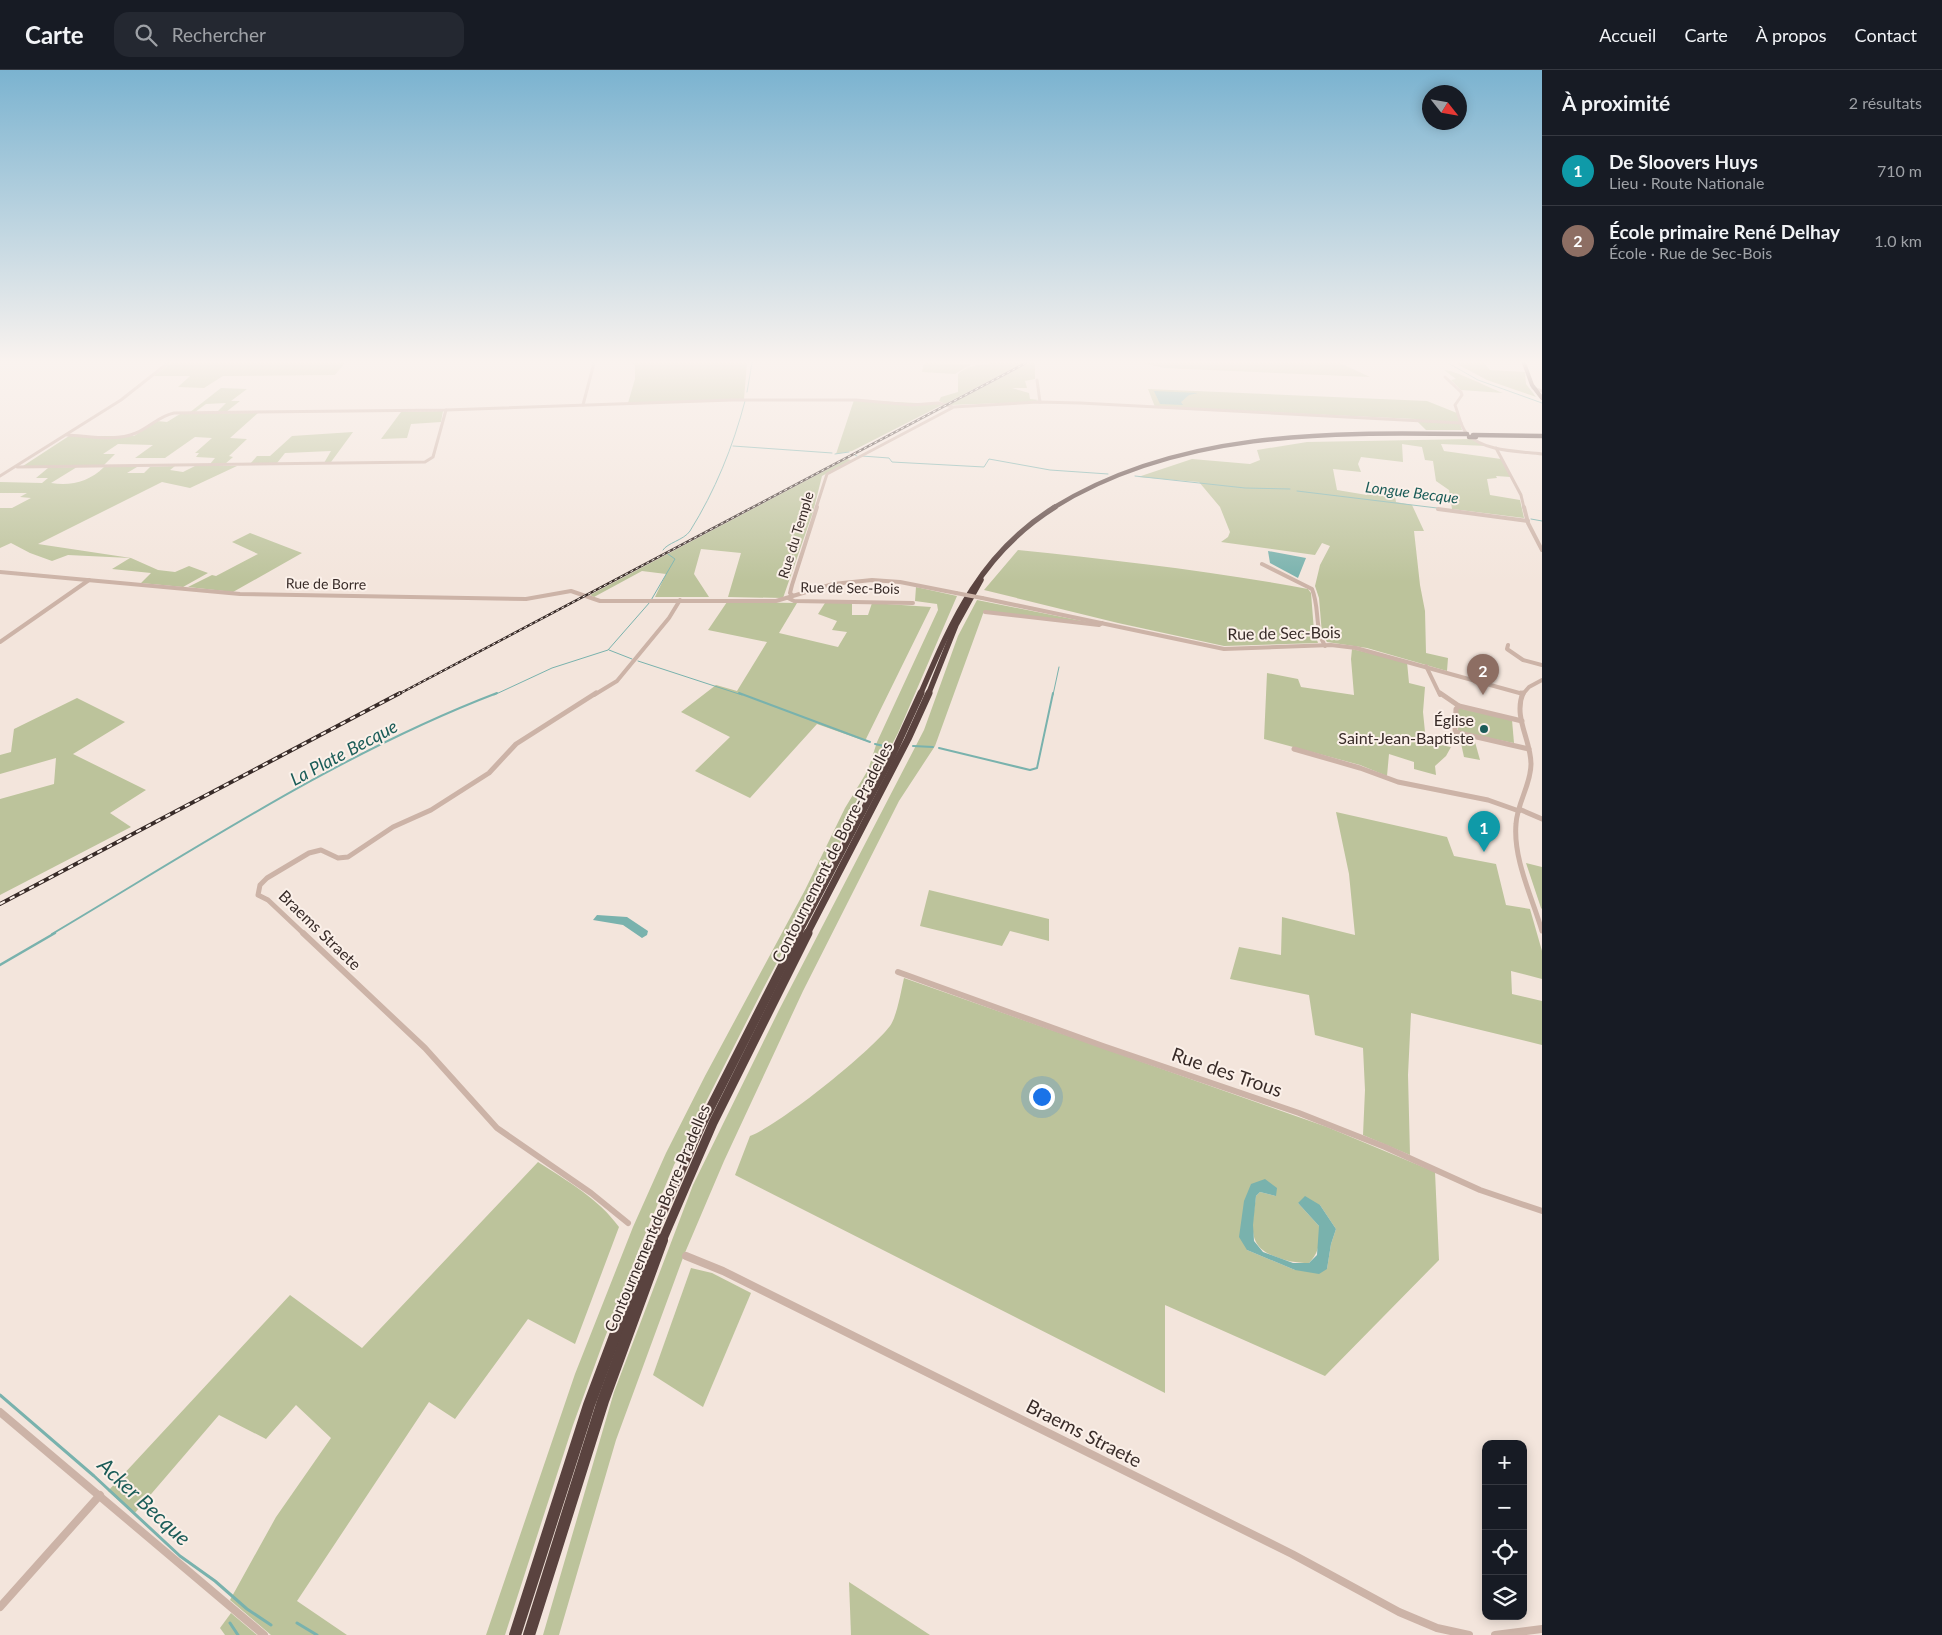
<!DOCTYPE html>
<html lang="fr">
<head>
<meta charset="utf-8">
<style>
	:root { --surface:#171b24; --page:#242831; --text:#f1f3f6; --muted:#9ea1a6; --line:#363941; --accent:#91afaf }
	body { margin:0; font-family:Lato,sans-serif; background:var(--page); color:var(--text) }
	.controls { position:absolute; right:15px; bottom:15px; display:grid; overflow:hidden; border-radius:10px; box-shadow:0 2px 12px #0003 }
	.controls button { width:45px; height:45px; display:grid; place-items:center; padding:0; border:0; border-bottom:1px solid var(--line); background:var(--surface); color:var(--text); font:25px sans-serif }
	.compass { position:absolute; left:1422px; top:15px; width:45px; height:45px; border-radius:50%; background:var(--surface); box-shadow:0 2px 12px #0003; rotate:121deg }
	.you { position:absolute; left:1041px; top:1026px; width:18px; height:18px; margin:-12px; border:4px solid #fff; border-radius:50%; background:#1a73e8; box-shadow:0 0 0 8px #1a73e833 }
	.badge { display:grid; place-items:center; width:32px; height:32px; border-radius:50%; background:var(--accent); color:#fff; font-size:16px; font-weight:700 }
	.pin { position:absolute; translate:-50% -41px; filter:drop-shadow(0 1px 2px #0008) }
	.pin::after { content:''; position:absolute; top:26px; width:18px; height:15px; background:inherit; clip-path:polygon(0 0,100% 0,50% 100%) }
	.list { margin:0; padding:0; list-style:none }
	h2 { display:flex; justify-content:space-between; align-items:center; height:65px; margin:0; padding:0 20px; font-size:21px }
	h2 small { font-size:16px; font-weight:400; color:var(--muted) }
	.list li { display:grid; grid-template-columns:32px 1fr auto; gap:15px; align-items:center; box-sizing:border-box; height:70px; padding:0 20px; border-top:1px solid var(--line) }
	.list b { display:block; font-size:19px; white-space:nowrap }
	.list p { margin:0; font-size:16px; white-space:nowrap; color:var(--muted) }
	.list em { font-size:16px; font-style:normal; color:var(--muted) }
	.icon { flex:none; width:28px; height:28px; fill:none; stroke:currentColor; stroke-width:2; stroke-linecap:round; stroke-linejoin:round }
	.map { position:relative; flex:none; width:1542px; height:1565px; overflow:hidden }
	header { display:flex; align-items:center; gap:30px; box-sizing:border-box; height:70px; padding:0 25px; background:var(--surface); border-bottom:1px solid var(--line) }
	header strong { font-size:24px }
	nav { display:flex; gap:28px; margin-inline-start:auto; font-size:18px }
	.search { width:350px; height:45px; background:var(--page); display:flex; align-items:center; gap:12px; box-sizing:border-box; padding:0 18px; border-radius:15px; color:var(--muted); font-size:19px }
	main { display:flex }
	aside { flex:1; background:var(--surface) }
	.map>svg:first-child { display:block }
	.green { fill:#bcc39b; fill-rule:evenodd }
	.water { fill:#79b2ad }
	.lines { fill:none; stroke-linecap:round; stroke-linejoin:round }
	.stream-far3 { stroke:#79b2ad; stroke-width:1 }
	.stream-far2 { stroke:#79b2ad; stroke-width:2 }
	.stream-far1 { stroke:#79b2ad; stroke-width:2.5 }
	.stream { stroke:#79b2ad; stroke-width:3 }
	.minor-far4 { stroke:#ccb3a7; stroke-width:3 }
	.minor-far3 { stroke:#ccb3a7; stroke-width:4 }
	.minor-far2 { stroke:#ccb3a7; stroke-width:5 }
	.minor-far1 { stroke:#ccb3a7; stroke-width:6 }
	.minor { stroke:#ccb3a7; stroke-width:8 }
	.major { stroke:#7b5f58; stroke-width:4 }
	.highway-far4 { stroke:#5a433f; stroke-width:4.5 }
	.highway-far3 { stroke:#5a433f; stroke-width:5.5 }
	.highway-far2 { stroke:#5a433f; stroke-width:7 }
	.highway-far1 { stroke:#5a433f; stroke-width:9 }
	.highway { stroke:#5a433f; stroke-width:12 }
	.rail-far1-casing { stroke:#382b28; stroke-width:2.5 }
	.rail-casing { stroke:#382b28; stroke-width:4 }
	.rail-far1 { stroke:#fbf0e9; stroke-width:1; stroke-dasharray:3; stroke-linecap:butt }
	.rail { stroke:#fbf0e9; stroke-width:2; stroke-dasharray:5.5; stroke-linecap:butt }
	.minor-bridge { stroke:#ccb3a7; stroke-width:4 }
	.highway-bridge { stroke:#5a433f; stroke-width:4.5 }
	.poi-dot { fill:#1b5c58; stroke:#fbf0e9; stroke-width:2 }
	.labels { text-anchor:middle; stroke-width:4; stroke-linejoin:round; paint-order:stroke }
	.far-street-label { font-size:14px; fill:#382b28; stroke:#fbf0e9 }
	.far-water-label { font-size:15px; font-style:italic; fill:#1b5c58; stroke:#fbf0e9 }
	.street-label { font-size:16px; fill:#382b28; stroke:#fbf0e9 }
	.poi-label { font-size:16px; fill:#382b28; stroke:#fbf0e9; text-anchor:end }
	.water-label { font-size:18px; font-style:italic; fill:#1b5c58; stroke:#fbf0e9 }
	.near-street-label { font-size:19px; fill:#382b28; stroke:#fbf0e9 }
	.near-water-label { font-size:21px; font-style:italic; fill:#1b5c58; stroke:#fbf0e9 }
</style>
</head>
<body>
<header>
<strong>Carte</strong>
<div class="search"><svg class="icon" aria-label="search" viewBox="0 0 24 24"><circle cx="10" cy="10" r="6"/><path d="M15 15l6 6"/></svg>Rechercher</div>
<nav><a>Accueil</a><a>Carte</a><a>À propos</a><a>Contact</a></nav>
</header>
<main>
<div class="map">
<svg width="1542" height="1565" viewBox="0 0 1542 1565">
	<rect width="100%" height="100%" fill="#f3e5dc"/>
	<g class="green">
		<polygon points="171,293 345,293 335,305 223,306 204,318 178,317 190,306 154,306"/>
		<polygon points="633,293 747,293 744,329 628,333 635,309 635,296"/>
		<polygon points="924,293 972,294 955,304 922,302"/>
		<path d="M 988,293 L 1023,293 L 945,334 L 939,331 L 941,327 L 958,322 L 958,304 C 966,297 977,294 988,295 Z"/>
		<polygon points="1029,293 1035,293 1035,309 1025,311 1027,318 1012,318 1029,323 1030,329 1039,330 1032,332 949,335"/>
		<polygon points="1143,293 1340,293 1370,307 1164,298"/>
		<polygon points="1455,293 1484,293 1490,300 1525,302 1526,314 1536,327 1487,310"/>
		<path d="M 1444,300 C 1455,300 1489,318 1503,323 L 1461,320 L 1451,310 L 1456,309 Z"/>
		<polygon points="221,318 247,319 231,331 240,331 226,342 217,342 226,333 206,334 195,342 189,343"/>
		<polygon points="1148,319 1427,331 1457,343 1462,360 1426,360 1415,349 1155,337"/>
		<polygon points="854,330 937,334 942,335 852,381 836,384"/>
		<polygon points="443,341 441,352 411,354 407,368 381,369 401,342"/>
		<polygon points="258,343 230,368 247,369 229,386 233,387 225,394 210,394 215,388 196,387 199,383 195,383 212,368 195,367 165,388 135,388 153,375 118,374 103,384 115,384 103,396 23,396 69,366 134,366 157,351 167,352 180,344"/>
		<polygon points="353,362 331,392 324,393 331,381 285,383 277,393 250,394 257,386 270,386 292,366"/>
		<polygon points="1473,369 1487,376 1441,374 1444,381 1501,389 1511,407 1496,406 1497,408 1487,409 1490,425 1520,430 1524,448 1452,439 1449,420 1436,411 1433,391 1425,390 1422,377 1402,374 1403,392 1361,387 1358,394 1361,402 1333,399 1337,420 1367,425 1368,421 1395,426 1396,432 1412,435 1424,461 1414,461 1420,515 1425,541 1426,583 1448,588 1447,601 1367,578 1327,572 1322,564 1319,528 1315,516 1320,495 1330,476 1322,473 1315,485 1221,472 1228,467 1230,462 1220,437 1199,412 1138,407 1192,389 1250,394 1260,390 1257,380 1307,372"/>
		<polygon points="847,389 851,390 822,406 813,442 783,528 728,527 741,483 701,479 694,504 709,527 655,527 666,504 642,501 594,527 590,525"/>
		<path d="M 175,396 L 170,400 L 183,402 L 195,396 L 237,396 L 190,418 L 162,412 L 38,474 L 131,488 L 158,500 L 175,502 L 189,496 L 208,503 L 183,517 L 141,513 L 151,503 L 112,499 L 130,488 L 68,485 L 52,491 L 30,483 L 11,473 L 0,478 L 0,438 L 12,438 L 31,428 L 20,427 L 27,423 L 0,423 L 0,412 L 42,413 L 48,408 L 36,408 L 48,398 L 77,397 L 51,413 C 71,416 89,412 104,397 L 137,397 L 127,403 L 144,403 L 150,397 Z"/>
		<polygon points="250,463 302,483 233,522 188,517 212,505 216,506 258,484 232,472"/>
		<path d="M 1018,480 C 1115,490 1212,501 1308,519 L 1311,523 L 1314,561 L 1318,573 L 1224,576 L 1118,553 L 984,520 Z"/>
		<polygon points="916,517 957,526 898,663 763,919 674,1095 639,1179 604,1270 573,1355 505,1565 486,1565 575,1304 633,1157 666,1083 705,1006 805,820 845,738 868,700 877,672 938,540 937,534 915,531"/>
		<polygon points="977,530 1092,553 984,541 935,676 899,731 803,921 724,1091 684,1185 616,1370 559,1565 543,1565 614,1322 693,1115 779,940 924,660 958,566"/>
		<polygon points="727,532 797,533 779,563 838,577 847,562 832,560 837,551 818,544 825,533 852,533 852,545 868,545 872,533 931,537 865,671 817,654 750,728 695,701 730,667 681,642 716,615 737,621 767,572 708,560"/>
		<polygon points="1352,579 1407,592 1409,613 1425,617 1423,642 1426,672 1451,677 1446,686 1435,696 1436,705 1414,699 1414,692 1389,684 1387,706 1360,695 1264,669 1267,603 1298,609 1301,617 1354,625 1351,589"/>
		<polygon points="77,628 125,652 73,684 146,720 110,743 131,757 0,825 0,729 54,714 56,688 0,704 0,685 11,682 14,659"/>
		<polygon points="1458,638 1512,650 1514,673 1458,662"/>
		<polygon points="1460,669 1475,672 1480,690 1464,687"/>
		<polygon points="1336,742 1447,767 1454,786 1496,794 1506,835 1530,839 1542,881 1542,909 1511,901 1512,924 1542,931 1542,975 1411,943 1408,1005 1410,1085 1363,1065 1365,1020 1363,978 1315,965 1309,925 1230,909 1239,877 1281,885 1282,847 1355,865 1349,804"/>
		<polygon points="1526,793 1542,797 1542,839 1541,838"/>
		<polygon points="929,820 1049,849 1049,871 1010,861 1002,876 920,856"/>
		<path d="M 904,908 L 1327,1057 L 1435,1102 L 1439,1190 L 1325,1306 L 1165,1235 L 1165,1323 L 735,1105 L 750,1066 C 781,1054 869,983 890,956 C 897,946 901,921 904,908 ZM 1251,1114 L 1276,1126 L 1260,1122 L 1256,1126 C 1253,1151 1245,1176 1274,1186 C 1286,1191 1296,1193 1309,1193 C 1320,1182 1320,1171 1319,1156 L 1298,1133 L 1320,1135 L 1336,1159 L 1331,1174 L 1327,1199 L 1295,1200 L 1247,1180 Z"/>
		<path d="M 538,1092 C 567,1111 598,1128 619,1157 L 575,1274 L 528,1249 L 455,1349 L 429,1332 L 297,1531 L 347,1565 L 271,1565 L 230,1530 L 276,1447 L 331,1368 L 296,1335 L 266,1369 L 219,1345 L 134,1444 L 108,1421 L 290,1225 L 362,1278 Z"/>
		<polygon points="691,1198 712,1203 751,1223 703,1337 653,1305"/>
		<polygon points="849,1512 930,1565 851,1565"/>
		<polygon points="231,1543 257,1565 225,1565 220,1558"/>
	</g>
	<g class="water">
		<polygon points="1154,321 1198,323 1189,325 1181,332 1183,335 1160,334"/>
		<polygon points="1268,481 1306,488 1298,508 1270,493"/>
		<polygon points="597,845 627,847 648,861 647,865 642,868 623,855 593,850"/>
		<polygon points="1265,1109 1277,1118 1276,1126 1260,1122 1256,1126 1253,1155 1254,1171 1263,1182 1293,1193 1309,1193 1317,1185 1319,1156 1298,1133 1305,1126 1320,1135 1336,1159 1331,1174 1327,1199 1319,1204 1295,1200 1247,1180 1239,1167 1244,1131 1251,1114"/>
	</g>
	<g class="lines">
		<g class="stream-far3">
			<polyline points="1448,293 1478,310 1542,333"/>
			<polyline points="747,322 752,293"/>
			<polyline points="733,376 832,383"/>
			<polyline points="835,384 849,382"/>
			<polyline points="855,385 857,386"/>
			<polyline points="862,386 889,388 892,392 984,397 989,389 1050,400 1108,404"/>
			<polyline points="1135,406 1245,418 1290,419"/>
			<polyline points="1297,421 1437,438"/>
			<polyline points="1531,449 1542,451"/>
			<path d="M 663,480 C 667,473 684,470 690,461 C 715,421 733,377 745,331"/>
			<polyline points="609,580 632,589"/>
			<polyline points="638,591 742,625"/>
			<polyline points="494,625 552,598 608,580 650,532 675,489 668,484"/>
			<polyline points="1053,625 1059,597"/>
		</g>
		<g class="stream-far2">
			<polyline points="739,623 870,672"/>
			<polyline points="875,674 888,677"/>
			<polyline points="913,676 933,677"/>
			<polyline points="939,678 1030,700 1037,698 1053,623"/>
			<path d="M 52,864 C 197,778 340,683 497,623"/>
		</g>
		<polyline class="stream-far1" points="0,895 55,863"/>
		<g class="stream">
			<polyline points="0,1325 94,1406 180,1486 215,1511 247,1539 271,1555"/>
			<polyline points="230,1553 238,1565"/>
			<polyline points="297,1553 317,1565"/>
		</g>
		<g class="minor-far4">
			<path d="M 1445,307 L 1461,322 L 1462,325 L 1455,335 C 1459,345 1460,356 1467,364 C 1485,382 1518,381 1542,384"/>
			<polyline points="1037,310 1040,332"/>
			<polyline points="1533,318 1542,321"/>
			<polyline points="583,335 594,293"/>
			<path d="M 67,365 C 89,366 115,372 136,363 C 150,357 159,346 174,343 L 446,340 L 732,330 L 856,330 L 912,335 L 938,333 L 953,337 L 1038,332 L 1080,333 L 1461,353"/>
			<polyline points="1496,378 1521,425 1524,438"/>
			<polyline points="17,397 425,392 433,387 446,340"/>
			<polyline points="0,406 121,330 168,293"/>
			<polyline points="816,438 827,404 952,338"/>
		</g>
		<g class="minor-far3">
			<polyline points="1524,437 1528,453 1542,480"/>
			<polyline points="1438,439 1528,451"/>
			<path d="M 1262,494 L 1312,519 C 1320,538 1314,558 1325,576"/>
			<polyline points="0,502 240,524 526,529 571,521 600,531 776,531 833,514 872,510 900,512 956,523"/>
			<polyline points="792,525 790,523 792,515 817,437"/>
			<polyline points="788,528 794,531 913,533"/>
			<polyline points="982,528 1224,579 1331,575 1356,578 1523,624"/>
			<polyline points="985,542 1099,555 1102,553"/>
			<polyline points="0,572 89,510"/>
			<polyline points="1508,575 1507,579 1523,590 1542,595"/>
			<polyline points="1426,596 1440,625"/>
			<polyline points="594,625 617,611 669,548 680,530"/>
			<polyline points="1522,625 1529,617 1542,610"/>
		</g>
		<g class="minor-far2">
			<polyline points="1440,623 1459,636"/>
			<polyline points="1521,623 1523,624"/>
			<path d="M 1523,623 C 1513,647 1531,670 1531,694 C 1531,715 1517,733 1516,754 C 1513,789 1532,827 1542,861"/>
			<polyline points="1522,651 1459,636 1456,639 1455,662 1529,679"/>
			<polyline points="1294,679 1360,698 1398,712 1488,730 1519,741"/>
			<polyline points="1519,739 1542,749"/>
			<polyline points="304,864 268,830 258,825 260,815 267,808 309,783 321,780 338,788 348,787 393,757 431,740 489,703 516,674 596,623"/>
		</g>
		<g class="minor-far1">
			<polyline points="303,863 425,978 497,1058 591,1123 628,1153"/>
			<polyline points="898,902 1103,976 1299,1043 1385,1077 1480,1120 1542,1141"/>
		</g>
		<g class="minor">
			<polyline points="686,1186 723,1201 1292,1484 1399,1542 1437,1558 1469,1565"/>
			<polyline points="0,1342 264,1565"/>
			<polyline points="0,1537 100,1425"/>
			<polyline points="1495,1565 1542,1559"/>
		</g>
		<polyline class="major" points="1524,293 1532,315 1542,328"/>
		<g class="highway-far4">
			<polyline points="1473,365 1542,366"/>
			<path d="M 1053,438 C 1177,361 1325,362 1467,364"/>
		</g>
		<g class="highway-far3">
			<path d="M 920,625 C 953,548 981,483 1055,437"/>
			<polyline points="928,625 956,555 981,510"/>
		</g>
		<g class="highway-far2">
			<polyline points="798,864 892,686 921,623"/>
			<polyline points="807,864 908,669 929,623"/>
		</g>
		<g class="highway-far1">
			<polyline points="650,1171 701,1056 799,863"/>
			<polyline points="662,1171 713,1053 808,863"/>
		</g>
		<g class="highway">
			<polyline points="515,1565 589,1335 651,1170"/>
			<polyline points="529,1565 603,1331 662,1170"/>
		</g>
		<g class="rail-far1-casing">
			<polyline id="rail-far1" points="397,625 1026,293"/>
		</g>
		<g class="rail-casing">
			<polyline id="rail" points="0,834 400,623"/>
		</g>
		<use href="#rail-far1" class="rail-far1"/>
		<use href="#rail" class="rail"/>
		<polyline class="minor-bridge" points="956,523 982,528"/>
		<polyline class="highway-bridge" points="1469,367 1476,367"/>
	</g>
	<linearGradient id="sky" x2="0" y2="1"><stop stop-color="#7bb3d0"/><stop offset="0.57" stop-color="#faf3ef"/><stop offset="1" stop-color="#faf3ef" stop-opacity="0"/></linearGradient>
	<rect width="1542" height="512" fill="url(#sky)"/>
	<circle class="poi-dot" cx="1484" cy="659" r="5"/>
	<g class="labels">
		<g class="far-street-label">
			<text transform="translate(796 465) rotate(-73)" y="5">Rue du Temple</text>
			<text transform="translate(326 514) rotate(1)" y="5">Rue de Borre</text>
			<text transform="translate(850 518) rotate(1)" y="5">Rue de Sec-Bois</text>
		</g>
		<g class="far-water-label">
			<text transform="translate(1412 423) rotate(7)" y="5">Longue Becque</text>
		</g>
		<g class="street-label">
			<text transform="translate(1284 563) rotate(-1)" y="6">Rue de Sec-Bois</text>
			<text transform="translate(832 782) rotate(-63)" y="6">Contournement de Borre-Pradelles</text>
			<text transform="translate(320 860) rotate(44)" y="6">Braems Straete</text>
			<text transform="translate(657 1148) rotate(-67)" y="6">Contournement de Borre-Pradelles</text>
		</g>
		<g class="poi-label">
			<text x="1474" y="656">Église<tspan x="1474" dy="18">Saint-Jean-Baptiste</tspan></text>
		</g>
		<g class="water-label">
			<text transform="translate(344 683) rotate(-28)" y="6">La Plate Becque</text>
		</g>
		<g class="near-street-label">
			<text transform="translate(1227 1002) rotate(19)" y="7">Rue des Trous</text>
			<text transform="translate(1084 1363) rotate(27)" y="7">Braems Straete</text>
		</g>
		<g class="near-water-label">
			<text transform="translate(144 1432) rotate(43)" y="7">Acker Becque</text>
		</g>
	</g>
</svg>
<div class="controls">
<button>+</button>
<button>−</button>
<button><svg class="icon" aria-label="locate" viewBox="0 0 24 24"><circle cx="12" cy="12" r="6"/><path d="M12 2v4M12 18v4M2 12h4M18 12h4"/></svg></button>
<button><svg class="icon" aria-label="layers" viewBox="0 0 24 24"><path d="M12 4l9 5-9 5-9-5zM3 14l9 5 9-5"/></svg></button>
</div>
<svg class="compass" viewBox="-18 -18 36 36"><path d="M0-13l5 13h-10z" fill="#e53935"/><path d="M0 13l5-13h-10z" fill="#9ea1a6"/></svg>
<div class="you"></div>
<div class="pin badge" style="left:1484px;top:782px;background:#0f9aa8">1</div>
<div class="pin badge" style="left:1483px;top:625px;background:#8d6e63">2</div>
</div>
<aside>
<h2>À proximité<small>2 résultats</small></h2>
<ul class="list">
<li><span class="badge" style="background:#0f9aa8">1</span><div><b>De Sloovers Huys</b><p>Lieu · Route Nationale</p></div><em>710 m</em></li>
<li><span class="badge" style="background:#8d6e63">2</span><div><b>École primaire René Delhay</b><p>École · Rue de Sec-Bois</p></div><em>1.0 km</em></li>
</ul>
</aside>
</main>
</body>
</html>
